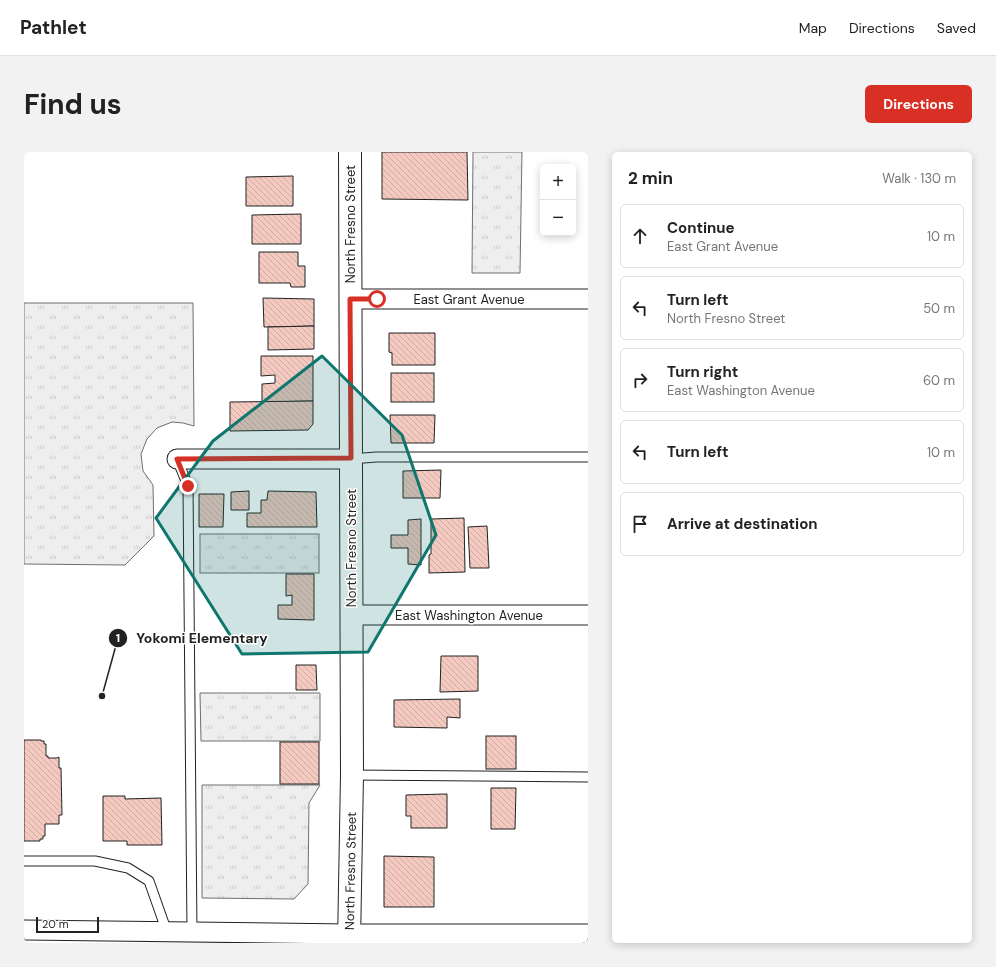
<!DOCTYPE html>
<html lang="en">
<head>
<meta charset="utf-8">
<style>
	:root { --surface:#fff; --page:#f2f2f2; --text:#222; --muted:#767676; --line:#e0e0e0; --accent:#d93025 }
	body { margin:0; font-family:"DM Sans",sans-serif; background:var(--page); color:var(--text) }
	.controls { position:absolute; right:12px; top:12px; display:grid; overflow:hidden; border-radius:6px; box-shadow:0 2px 10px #0003 }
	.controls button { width:36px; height:36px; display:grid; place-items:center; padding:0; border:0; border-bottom:1px solid var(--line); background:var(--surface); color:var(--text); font:20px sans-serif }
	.scale { position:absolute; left:12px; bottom:10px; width:63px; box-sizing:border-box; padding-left:4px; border:2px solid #222; border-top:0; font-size:11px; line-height:14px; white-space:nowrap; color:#222; -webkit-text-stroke:3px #fff; paint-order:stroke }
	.stop { position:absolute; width:12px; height:12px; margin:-9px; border:3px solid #d93025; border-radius:50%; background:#fff }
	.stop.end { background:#d93025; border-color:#fff; box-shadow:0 1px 4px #0008 }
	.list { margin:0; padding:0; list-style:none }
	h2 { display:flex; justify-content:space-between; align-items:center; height:52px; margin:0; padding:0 16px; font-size:17px }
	h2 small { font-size:13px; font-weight:400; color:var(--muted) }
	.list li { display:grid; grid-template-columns:26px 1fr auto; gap:12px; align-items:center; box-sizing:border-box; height:64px; margin:0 8px 8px; padding:0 8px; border:1px solid var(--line); border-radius:6px }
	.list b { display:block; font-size:15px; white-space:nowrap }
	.list p { margin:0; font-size:13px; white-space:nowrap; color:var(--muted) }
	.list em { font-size:13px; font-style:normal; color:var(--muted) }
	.icon { flex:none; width:22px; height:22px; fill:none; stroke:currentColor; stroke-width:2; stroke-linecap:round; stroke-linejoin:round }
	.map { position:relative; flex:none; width:564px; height:791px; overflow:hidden; border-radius:6px }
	header { display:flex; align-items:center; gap:24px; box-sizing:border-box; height:56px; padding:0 20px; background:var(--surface); border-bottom:1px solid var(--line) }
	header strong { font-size:19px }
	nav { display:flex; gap:22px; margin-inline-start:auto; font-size:14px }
	.intro { display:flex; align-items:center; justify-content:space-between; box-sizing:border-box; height:96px; padding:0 24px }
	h1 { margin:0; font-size:28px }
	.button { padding:10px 18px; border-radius:6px; background:var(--accent); color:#fff; font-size:14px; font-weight:700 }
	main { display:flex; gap:24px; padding:0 24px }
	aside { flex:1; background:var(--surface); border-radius:6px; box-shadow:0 2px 10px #0003 }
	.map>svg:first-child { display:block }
	.grass { fill:url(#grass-tufts); stroke:#6f6f6f }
	.building { fill:url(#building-back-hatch); stroke:#222 }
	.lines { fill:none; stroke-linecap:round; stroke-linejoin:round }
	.lane-casing { stroke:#222; stroke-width:11 }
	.street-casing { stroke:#222; stroke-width:21 }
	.secondary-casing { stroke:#222; stroke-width:24 }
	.lane { stroke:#fff; stroke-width:9 }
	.street { stroke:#fff; stroke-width:19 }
	.secondary { stroke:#fff; stroke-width:22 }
	.route { stroke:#d93025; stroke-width:5 }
	.marked { fill:#0f766e; fill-opacity:0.2; stroke:#0f766e; stroke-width:3; stroke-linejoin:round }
	.labels { text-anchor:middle; stroke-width:3; stroke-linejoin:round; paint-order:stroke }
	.street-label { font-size:13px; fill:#222; stroke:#fff }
	.leader { fill:none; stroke:#222; stroke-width:1.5 }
	.callout-dot { fill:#222; stroke:#fff; stroke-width:1.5 }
	.mark-label { font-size:12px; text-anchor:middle; font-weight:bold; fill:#fff }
	.callout-label { font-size:14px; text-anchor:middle; font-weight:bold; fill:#222; stroke:#fff; stroke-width:3; stroke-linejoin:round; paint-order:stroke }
</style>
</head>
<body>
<header>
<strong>Pathlet</strong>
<nav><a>Map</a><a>Directions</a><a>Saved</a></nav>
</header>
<div class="intro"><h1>Find us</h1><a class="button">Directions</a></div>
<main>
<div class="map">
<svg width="564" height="791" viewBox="0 0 564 791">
	<defs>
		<pattern id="grass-tufts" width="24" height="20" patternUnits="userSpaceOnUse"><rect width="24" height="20" fill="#eee"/><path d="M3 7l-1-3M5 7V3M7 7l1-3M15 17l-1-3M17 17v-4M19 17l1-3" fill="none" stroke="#ccc"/></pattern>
		<pattern id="building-back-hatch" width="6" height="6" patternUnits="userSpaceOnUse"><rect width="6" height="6" fill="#f3c9c0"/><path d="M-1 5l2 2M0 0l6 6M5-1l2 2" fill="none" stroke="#d0aca5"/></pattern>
	</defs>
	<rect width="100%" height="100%" fill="#fff"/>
	<g class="grass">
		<polygon points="449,0 498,0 496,121 448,121"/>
		<polygon points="0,151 169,151 170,274 159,271 148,270 133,276 123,287 117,302 119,319 129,333 130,384 101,413 0,412"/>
		<rect x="176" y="382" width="119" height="39"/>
		<polygon points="176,541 296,541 296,589 177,589"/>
		<polygon points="178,633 296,633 285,651 284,732 270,747 178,746"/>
	</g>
	<g class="building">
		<polygon points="358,0 443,0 444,48 358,47"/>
		<polygon points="269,24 269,54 222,54 222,25"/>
		<polygon points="277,62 277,92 228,92 228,63"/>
		<polygon points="235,100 274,100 274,114 281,114 281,135 267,135 266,131 235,131"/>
		<polygon points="239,146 290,147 290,174 240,175"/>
		<polygon points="290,174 290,197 244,198 244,175"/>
		<polygon points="365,181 411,181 411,213 368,213 368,201 365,200"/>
		<polygon points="237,204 289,204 289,249 238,250 238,232 251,231 251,223 237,224"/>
		<rect x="367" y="221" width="43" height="29"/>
		<polygon points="289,249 289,272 284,278 206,279 206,250"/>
		<polygon points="366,263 411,263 410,291 367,291"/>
		<polygon points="417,318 416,346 379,346 379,319"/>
		<polygon points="225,339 225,358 207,358 207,340"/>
		<polygon points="244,339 292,340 293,375 223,375 223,361 237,361 237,348 243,348"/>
		<polygon points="175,342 200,342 199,375 175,375"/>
		<polygon points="440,366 441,420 405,421 405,403 407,402 407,367"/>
		<polygon points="397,367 397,413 384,412 384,396 367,396 367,383 384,383 384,368"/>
		<polygon points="463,374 465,416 446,416 444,375"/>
		<polygon points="262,422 290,422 290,468 254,467 254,453 268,453 268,443 262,444"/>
		<polygon points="417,504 454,504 454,539 416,540"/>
		<polygon points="272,513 292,513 293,538 272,538"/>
		<polygon points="436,547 436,566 423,565 423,576 370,575 370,548"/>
		<rect x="462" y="584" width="30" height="33"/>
		<polygon points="0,588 17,588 17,589 20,589 20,592 22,592 22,604 24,604 24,606 33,606 35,605 35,616 37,616 38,663 35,663 35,672 21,672 21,684 19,684 19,687 16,687 16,689 0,689"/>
		<rect x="256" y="590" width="39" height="42"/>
		<polygon points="467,636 492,636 491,677 467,677"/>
		<polygon points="423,642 423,676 387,676 387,664 382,664 382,643"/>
		<polygon points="79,644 101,644 101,647 137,646 138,693 103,693 103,689 79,689"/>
		<polygon points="360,704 410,705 410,755 360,755"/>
	</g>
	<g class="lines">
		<g class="lane-casing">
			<g id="lane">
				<polyline points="153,307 164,334 168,780"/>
				<polyline points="327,307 352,305 564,305"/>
				<polyline points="328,623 564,625"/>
				<polyline points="0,709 71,709 104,716 125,729 143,780"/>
			</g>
		</g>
		<g class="street-casing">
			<g id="street">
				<polyline points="326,147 564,147"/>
				<polyline points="153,307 327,307"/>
				<polyline points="327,463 564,463"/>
				<polyline points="0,778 325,782 564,782"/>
			</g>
		</g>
		<g class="secondary-casing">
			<polyline id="secondary" points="325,791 328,623 326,0"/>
		</g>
		<use href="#lane" class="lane"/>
		<use href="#street" class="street"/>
		<use href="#secondary" class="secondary"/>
	</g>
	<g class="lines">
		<polyline class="route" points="164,334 153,307 327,306 326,147 353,147"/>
	</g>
	<path class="marked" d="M 298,204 L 378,283 L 412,383 L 344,500 L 218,502 L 132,366 L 189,289 Z"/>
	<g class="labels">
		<g class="street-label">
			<text transform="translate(326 72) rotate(-90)" y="5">North Fresno Street</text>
			<text x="445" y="152">East Grant Avenue</text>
			<text transform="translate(327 396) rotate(-90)" y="5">North Fresno Street</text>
			<text x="445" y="468">East Washington Avenue</text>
			<text transform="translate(326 719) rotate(-89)" y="5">North Fresno Street</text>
		</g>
	</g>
	<path class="leader" d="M78 544L94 486"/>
	<g class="callout-dot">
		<circle cx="78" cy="544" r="4"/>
		<circle cx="94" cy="486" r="10"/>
	</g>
	<g class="mark-label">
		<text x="94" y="490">1</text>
	</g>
	<g class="callout-label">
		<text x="178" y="491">Yokomi Elementary</text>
	</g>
</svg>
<div class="controls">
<button>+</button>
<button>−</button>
</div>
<div class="scale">20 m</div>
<div class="stop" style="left:353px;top:147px"></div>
<div class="stop end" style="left:164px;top:334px"></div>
</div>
<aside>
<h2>2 min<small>Walk · 130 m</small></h2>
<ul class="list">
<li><svg class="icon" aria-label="ahead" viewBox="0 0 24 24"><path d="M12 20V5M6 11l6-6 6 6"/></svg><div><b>Continue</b><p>East Grant Avenue</p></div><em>10 m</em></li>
<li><svg class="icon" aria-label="left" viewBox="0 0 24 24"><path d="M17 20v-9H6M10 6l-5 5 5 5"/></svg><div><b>Turn left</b><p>North Fresno Street</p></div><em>50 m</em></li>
<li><svg class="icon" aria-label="right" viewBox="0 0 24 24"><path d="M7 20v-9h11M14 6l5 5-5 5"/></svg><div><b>Turn right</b><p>East Washington Avenue</p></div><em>60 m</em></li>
<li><svg class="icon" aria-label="left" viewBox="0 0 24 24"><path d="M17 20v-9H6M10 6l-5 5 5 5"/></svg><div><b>Turn left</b></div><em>10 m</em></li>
<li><svg class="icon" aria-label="arrive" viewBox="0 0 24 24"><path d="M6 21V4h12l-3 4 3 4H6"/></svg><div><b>Arrive at destination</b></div></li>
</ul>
</aside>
</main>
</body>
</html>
